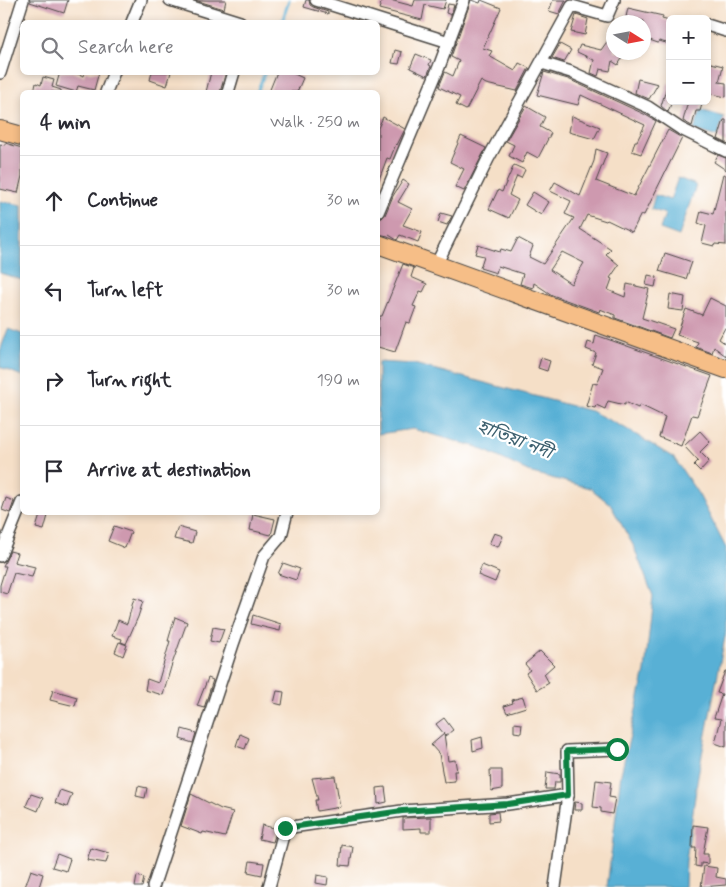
<!DOCTYPE html>
<html lang="en">
<head>
<meta charset="utf-8">
<style>
	:root { --surface:#fff; --page:#f2f2f3; --text:#2b2b33; --muted:#7c7c81; --line:#e1e1e2 }
	body { margin:0; font-family:Mynerve,"Noto Sans Bengali",sans-serif; background:var(--page); color:var(--text) }
	.controls { position:absolute; right:15px; top:15px; display:grid; overflow:hidden; border-radius:8px; box-shadow:0 2px 8px #0003 }
	.controls button { width:45px; height:45px; display:grid; place-items:center; padding:0; border:0; border-bottom:1px solid var(--line); background:var(--surface); color:var(--text); font:25px sans-serif }
	.compass { position:absolute; left:606px; top:15px; width:45px; height:45px; border-radius:50%; background:var(--surface); box-shadow:0 2px 8px #0003; rotate:101deg }
	.stop { position:absolute; width:15px; height:15px; margin:-11px; border:4px solid #0b8043; border-radius:50%; background:#fff }
	.stop.end { background:#0b8043; border-color:#fff; box-shadow:0 1px 5px #0008 }
	.list { margin:0; padding:0; list-style:none }
	h2 { display:flex; justify-content:space-between; align-items:center; height:65px; margin:0; padding:0 20px; font-size:21px }
	h2 small { font-size:16px; font-weight:400; color:var(--muted) }
	.list li { display:grid; grid-template-columns:32px 1fr auto; gap:15px; align-items:center; box-sizing:border-box; height:90px; padding:0 20px; border-top:1px solid var(--line) }
	.list b { display:block; font-size:19px; white-space:nowrap }
	.list em { font-size:16px; font-style:normal; color:var(--muted) }
	.icon { flex:none; width:28px; height:28px; fill:none; stroke:currentColor; stroke-width:2; stroke-linecap:round; stroke-linejoin:round }
	.map { position:relative; flex:none; width:726px; height:887px; overflow:hidden }
	.search { position:absolute; background:var(--surface); box-shadow:0 2px 8px #0003; left:20px; top:20px; width:360px; height:55px; display:flex; align-items:center; gap:12px; box-sizing:border-box; padding:0 18px; border-radius:8px; color:var(--muted); font-size:19px }
	.panel { position:absolute; background:var(--surface); box-shadow:0 2px 8px #0003; left:20px; top:90px; width:360px; height:425px; border-radius:8px }
	.map>svg:first-child { display:block }
	.water { fill:#58b0d5; stroke:#426e80 }
	.lines { fill:none; stroke-linecap:round; stroke-linejoin:round }
	.stream { stroke:#58b0d5; stroke-width:3 }
	.building { fill:#ce99af; fill-rule:evenodd }
	.minor-casing { stroke:#494642; stroke-width:14 }
	.primary-casing { stroke:#494642; stroke-width:20 }
	.minor { stroke:#fff; stroke-width:11 }
	.primary { stroke:#f6be87; stroke-width:18 }
	.route { stroke:#0b8043; stroke-width:6 }
	.labels { text-anchor:middle; stroke-width:4.5; stroke-linejoin:round; paint-order:stroke }
	.water-label { font-size:18px; font-style:italic; fill:#3d606f; stroke:#fff }
</style>
</head>
<body>
<div class="map">
<svg width="726" height="887" viewBox="0 0 726 887">
	<rect width="100%" height="100%" fill="#fff"/>
	<filter id="ink" filterUnits="userSpaceOnUse"><feTurbulence type="fractalNoise" baseFrequency=".02" numOctaves="2"/><feDisplacementMap in="SourceGraphic" scale="10" xChannelSelector="R" yChannelSelector="G"/><feConvolveMatrix kernelMatrix="1 2 1 2 8 2 1 2 1" color-interpolation-filters="sRGB"/></filter>
	<filter id="wash" filterUnits="userSpaceOnUse"><feTurbulence type="fractalNoise" baseFrequency=".0096" numOctaves="4" result="noise"/><feDisplacementMap in="SourceGraphic" scale="20" xChannelSelector="R" yChannelSelector="G"/><feGaussianBlur stdDeviation="1.12" result="paint"/><feColorMatrix in="noise" values="0 0 0 0 0 0 0 0 0 0 0 0 0 0 0 0 0 1.4 0 .05"/><feComposite in="paint" operator="in"/></filter>
	<g filter="url(#wash)">
		<rect width="100%" height="100%" fill="#f5dfc7"/>
		<g class="water">
			<polygon points="701,110 724,117 717,137 694,130"/>
			<polygon points="678,178 696,185 679,236 660,229 665,214 651,209 655,195 670,200"/>
			<polygon points="0,201 22,205 22,280 0,273"/>
			<polygon points="8,329 22,334 22,376 0,367 0,351"/>
			<polygon points="378,362 414,364 591,411 625,428 674,458 699,495 726,548 726,632 698,775 686,861 685,887 607,887 621,774 645,671 653,596 633,545 610,504 590,488 532,473 477,447 413,429 378,434"/>
		</g>
		<g class="lines">
			<g class="stream">
				<polyline points="282,22 289,0"/>
				<polyline points="257,92 265,72"/>
			</g>
		</g>
		<g id="blocks">
			<g class="building">
				<polygon points="30,0 68,0 64,13 30,2"/>
				<polygon points="195,0 226,0 224,9"/>
				<polygon points="306,0 309,0 310,5 313,7 328,12 328,14 304,7"/>
				<polygon points="382,0 390,0 413,6 415,0 446,0 443,9 425,5 422,20 379,9"/>
				<polygon points="471,0 480,3 481,0 501,8 483,48 492,51 489,56 515,71 519,63 529,68 517,91 486,84 481,81 466,110 456,105 460,97 439,87 445,72 453,76 459,61 451,57"/>
				<polygon points="553,0 566,0 559,14 549,11"/>
				<polygon points="448,4 454,5 451,15 446,13"/>
				<polygon points="628,8 663,16 662,19 670,21 670,44 659,41 658,43 644,38 644,21 626,17"/>
				<polygon points="576,15 588,19 585,35 571,32"/>
				<polygon points="614,32 614,52 626,52 618,65 612,61 610,71 600,69 598,76 591,73 594,60 577,52 580,45 601,50"/>
				<polygon points="560,44 571,50 564,62 552,58"/>
				<polygon points="395,50 402,52 399,64 392,63"/>
				<polygon points="416,54 431,60 429,65 431,66 427,76 410,68"/>
				<polygon points="707,62 723,66 719,82 726,83 726,97 707,93"/>
				<polygon points="60,72 72,72 84,76 85,72 99,72 94,90 78,86 76,92 56,86"/>
				<polygon points="152,72 171,72 167,86 150,80"/>
				<polygon points="211,72 226,72 220,92 206,92"/>
				<polygon points="277,72 290,72 303,78 297,92 269,92"/>
				<polygon points="544,72 568,79 644,114 656,121 641,154 632,151 635,141 637,141 645,125 581,95 578,105 537,95"/>
				<polygon points="43,77 54,80 52,87 61,90 61,92 34,92 36,83 41,85"/>
				<polygon points="638,79 658,84 649,99 635,93"/>
				<polygon points="668,83 670,83 670,101 672,101 668,112 661,106"/>
				<polygon points="688,101 703,101 700,111 696,111 692,126 683,121"/>
				<polygon points="526,106 545,117 540,127 551,133 538,158 527,152 522,163 509,156 514,145 506,141"/>
				<polygon points="572,116 600,127 594,139 569,132"/>
				<polygon points="383,117 405,129 397,145 396,144 390,159 387,158 378,182 378,128"/>
				<polygon points="724,120 726,120 726,143 718,139"/>
				<path d="M 668,130 L 682,138 L 644,215 L 641,214 L 632,232 L 607,220 L 606,221 L 587,215 L 580,229 L 611,249 L 606,254 L 619,265 L 610,278 L 612,279 L 608,290 L 625,297 L 627,284 L 649,289 L 642,318 L 674,329 L 670,338 L 615,318 L 615,315 L 600,309 L 599,312 L 552,295 L 534,283 L 533,288 L 520,284 L 523,274 L 498,266 L 496,273 L 480,268 L 484,256 L 475,254 L 478,245 L 500,252 L 501,249 L 511,252 L 518,238 L 533,246 L 529,257 L 543,264 L 574,218 L 565,214 L 571,201 L 550,191 L 555,182 L 580,196 L 594,161 L 596,149 L 607,153 L 596,181 L 634,196 ZM 562,252 L 584,263 L 571,284 L 550,270 Z"/>
				<polygon points="461,136 486,148 464,191 455,187 464,169 450,162"/>
				<polygon points="5,143 22,148 22,176 18,193 0,189 0,144 5,145"/>
				<polygon points="718,155 726,158 726,170 714,162"/>
				<polygon points="514,165 525,170 521,178 517,176 509,195 518,200 509,218 489,209 498,190 502,192"/>
				<polygon points="723,174 726,175 726,245 715,244 714,246 702,243 706,226 698,223 701,211 713,214"/>
				<polygon points="403,180 409,184 398,202 412,209 403,225 422,232 418,242 400,235 397,240 389,235 388,236 378,234 378,219 382,218 385,215 393,196"/>
				<polygon points="533,192 549,202 541,215 525,205"/>
				<polygon points="441,213 452,216 447,225 438,222"/>
				<polygon points="665,253 692,262 686,279 659,271"/>
				<polygon points="403,264 414,268 411,277 427,284 423,292 420,291 413,306 416,307 410,323 406,322 395,352 378,347 378,322 380,316 382,316"/>
				<polygon points="648,275 657,277 655,287 646,285"/>
				<polygon points="670,294 685,297 683,311 668,309"/>
				<polygon points="710,298 726,306 726,326 719,339 726,344 726,356 714,347 712,353 696,347 698,342 677,335 686,309 702,315"/>
				<polygon points="596,335 712,376 697,416 692,415 681,446 659,437 665,417 640,405 638,408 625,402 625,405 608,401 605,409 596,405 595,408 586,406 593,383 597,384 603,368 592,364 596,353 586,349 588,342 594,344"/>
				<polygon points="541,358 550,361 547,371 538,368"/>
				<polygon points="700,431 710,442 700,452 709,461 700,471 694,465 698,461 684,446"/>
				<polygon points="6,498 14,501 10,513 2,510"/>
				<polygon points="41,512 49,512 44,530 36,528"/>
				<polygon points="253,514 275,519 271,535 250,530"/>
				<polygon points="114,526 131,532 125,548 108,541"/>
				<polygon points="178,527 195,532 192,543 174,539"/>
				<polygon points="494,533 503,536 498,547 489,544"/>
				<polygon points="10,551 17,553 14,562 35,567 32,577 14,573 7,594 0,592 0,585 6,566 3,566"/>
				<polygon points="283,563 300,569 296,580 278,574"/>
				<polygon points="482,565 499,572 495,582 478,575"/>
				<polygon points="134,598 143,601 138,617 126,644 121,642 122,639 112,636 118,620 127,624"/>
				<polygon points="253,615 281,624 280,631 251,624"/>
				<polygon points="175,617 187,622 171,667 163,695 145,690 147,679 158,683 170,641 168,641"/>
				<polygon points="213,627 224,629 219,643 210,641"/>
				<polygon points="119,642 127,645 123,656 115,652"/>
				<polygon points="540,651 554,665 544,674 549,683 537,690 526,673 530,670 525,664"/>
				<polygon points="725,671 726,671 726,747 715,743 721,719 714,718 722,694 717,693"/>
				<polygon points="208,678 213,680 204,708 197,706"/>
				<polygon points="53,690 77,697 75,706 50,700"/>
				<polygon points="277,691 284,692 282,705 274,703"/>
				<polygon points="523,697 526,707 507,713 504,706 513,703 512,700"/>
				<polygon points="444,718 453,730 445,736 444,734 448,761 455,760 457,771 454,771 455,781 444,782 439,754 431,745 444,734 436,724"/>
				<polygon points="514,723 522,724 521,733 514,732"/>
				<polygon points="182,729 196,733 193,743 180,739"/>
				<polygon points="240,734 249,738 245,749 236,746"/>
				<polygon points="482,737 483,748 473,751 472,740"/>
				<polygon points="490,770 502,770 502,789 491,791"/>
				<polygon points="547,772 560,774 560,782 555,782 554,789 545,789"/>
				<polygon points="335,776 340,807 317,811 315,800 318,800 312,778"/>
				<polygon points="596,780 611,782 609,797 615,798 612,814 601,812 601,808 593,807"/>
				<polygon points="138,786 147,788 145,798 136,796"/>
				<polygon points="385,787 387,802 378,804 377,788"/>
				<polygon points="60,790 72,794 67,807 55,803"/>
				<polygon points="31,794 43,798 38,811 26,806"/>
				<polygon points="191,794 221,809 233,812 225,837 203,832 202,834 181,826"/>
				<polygon points="575,802 582,803 582,810 574,810"/>
				<polygon points="498,812 499,821 489,822 489,813"/>
				<polygon points="431,817 431,832 421,832 421,828 403,829 403,818"/>
				<polygon points="262,825 277,829 273,842 259,839"/>
				<polygon points="693,825 708,827 703,854 708,854 708,864 701,863 701,867 695,866 696,848 692,848"/>
				<polygon points="342,845 353,847 350,866 340,865"/>
				<polygon points="91,848 109,853 106,863 87,860"/>
				<polygon points="57,854 70,859 66,871 52,867"/>
				<polygon points="250,861 264,863 262,875 248,872"/>
				<polygon points="704,866 717,868 716,877 726,879 726,885 701,887"/>
				<polygon points="31,870 43,874 39,887 25,887"/>
				<polygon points="317,875 328,877 327,885 316,883"/>
				<polygon points="137,876 144,878 142,887 135,887"/>
			</g>
		</g>
	</g>
	<g filter="url(#ink)">
		<use href="#blocks" fill-opacity="0" stroke="#494642" stroke-width="1"/>
		<g class="lines">
			<g class="minor-casing">
				<g id="minor">
					<polyline points="170,0 240,22"/>
					<polyline points="316,0 449,42"/>
					<polyline points="132,22 141,0"/>
					<polyline points="707,25 726,31"/>
					<polyline points="542,63 571,72 648,107 681,129 726,151"/>
					<polyline points="0,73 23,0"/>
					<polyline points="106,92 114,72"/>
					<polyline points="228,92 234,72"/>
					<polyline points="378,212 439,67 464,0"/>
					<polyline points="436,265 488,159 572,6 607,16 614,0"/>
					<polyline points="0,556 22,502"/>
					<polyline points="153,887 233,644 264,556 281,536 287,512"/>
					<polyline points="269,887 285,828 402,811 508,804 568,795 567,751 617,749"/>
					<polyline points="555,887 568,795"/>
				</g>
			</g>
			<g class="primary-casing">
				<g id="primary">
					<polyline points="0,130 22,136"/>
					<polyline points="378,244 726,369"/>
				</g>
			</g>
			<use href="#minor" class="minor"/>
			<use href="#primary" class="primary"/>
		</g>
	</g>
	<g class="lines" filter="url(#ink)">
		<polyline class="route" points="285,828 402,811 508,804 568,795 567,751 617,749"/>
	</g>
	<g class="labels">
		<g class="water-label">
			<text transform="translate(515 439) rotate(21)" y="6">হাতিয়া নদী</text>
		</g>
	</g>
</svg>
<div class="controls">
<button>+</button>
<button>−</button>
</div>
<svg class="compass" viewBox="-18 -18 36 36"><path d="M0-13l5 13h-10z" fill="#e53935"/><path d="M0 13l5-13h-10z" fill="#7c7c81"/></svg>
<div class="stop" style="left:617px;top:749px"></div>
<div class="stop end" style="left:285px;top:828px"></div>
<div class="search"><svg class="icon" aria-label="search" viewBox="0 0 24 24"><circle cx="10" cy="10" r="6"/><path d="M15 15l6 6"/></svg>Search here</div>
<section class="panel">
<h2>4 min<small>Walk · 250 m</small></h2>
<ul class="list">
<li><svg class="icon" aria-label="ahead" viewBox="0 0 24 24"><path d="M12 20V5M6 11l6-6 6 6"/></svg><div><b>Continue</b></div><em>30 m</em></li>
<li><svg class="icon" aria-label="left" viewBox="0 0 24 24"><path d="M17 20v-9H6M10 6l-5 5 5 5"/></svg><div><b>Turn left</b></div><em>30 m</em></li>
<li><svg class="icon" aria-label="right" viewBox="0 0 24 24"><path d="M7 20v-9h11M14 6l5 5-5 5"/></svg><div><b>Turn right</b></div><em>190 m</em></li>
<li><svg class="icon" aria-label="arrive" viewBox="0 0 24 24"><path d="M6 21V4h12l-3 4 3 4H6"/></svg><div><b>Arrive at destination</b></div></li>
</ul>
</section>
</div>
</body>
</html>
